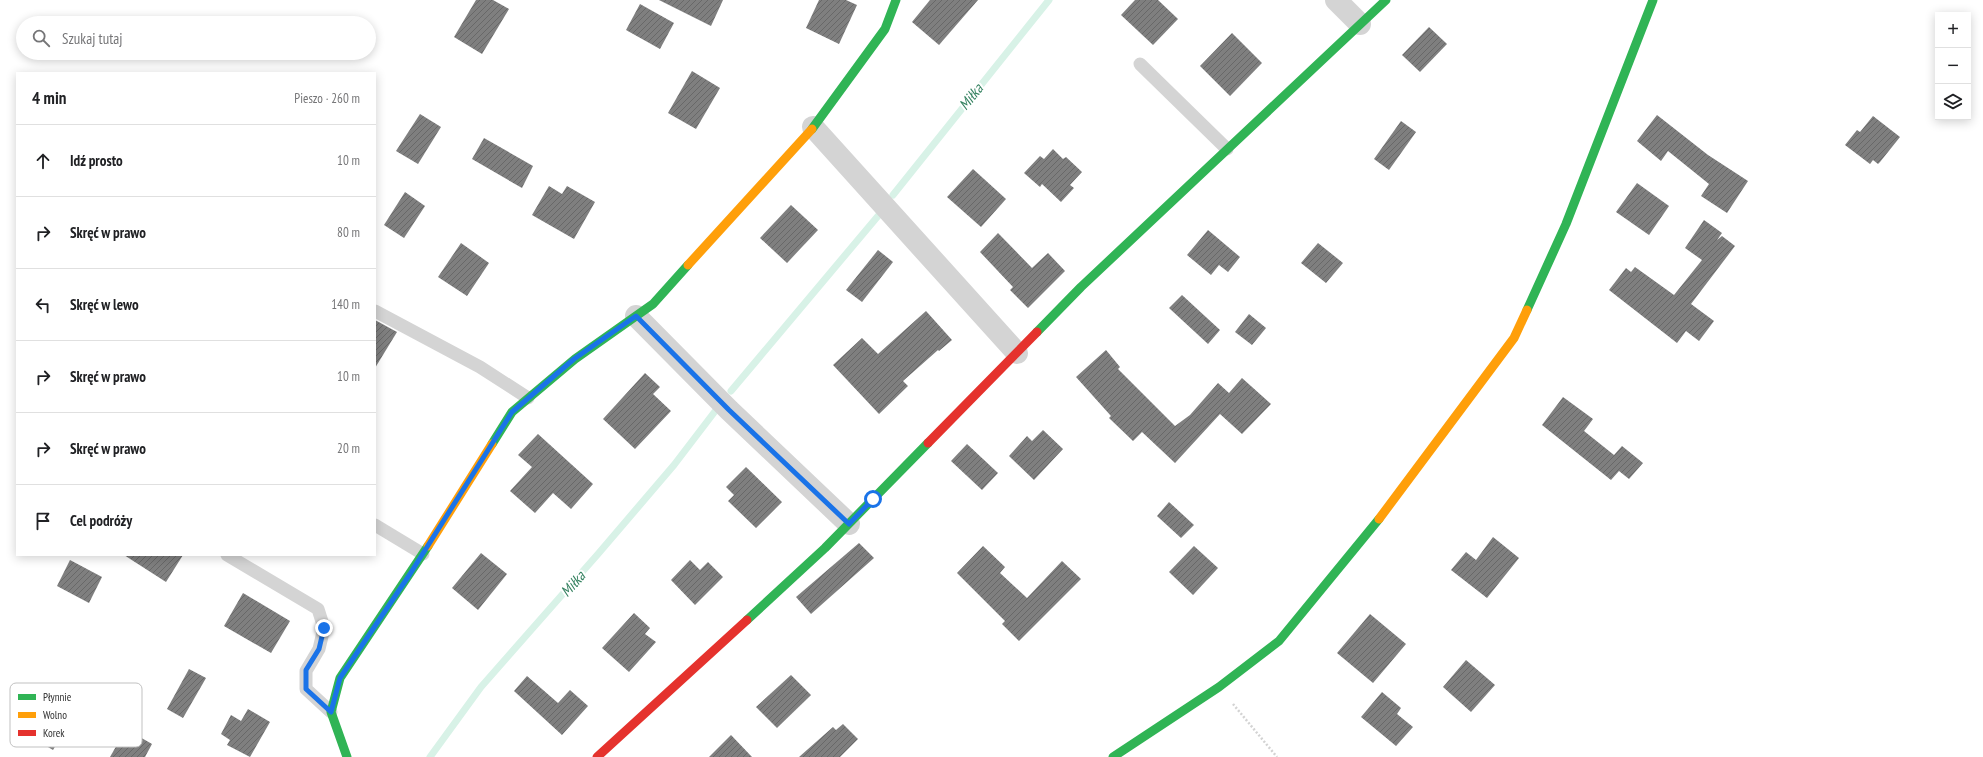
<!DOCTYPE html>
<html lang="pl">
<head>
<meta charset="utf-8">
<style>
	:root { --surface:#fff; --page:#f2f2f2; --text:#202124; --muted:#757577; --line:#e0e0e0 }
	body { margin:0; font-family:"PT Sans Narrow",sans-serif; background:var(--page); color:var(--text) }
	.controls { position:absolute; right:12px; top:12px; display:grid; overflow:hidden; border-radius:0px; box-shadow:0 2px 10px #0003 }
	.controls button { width:36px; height:36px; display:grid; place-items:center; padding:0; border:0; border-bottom:1px solid var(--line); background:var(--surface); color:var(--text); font:20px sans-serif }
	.stop { position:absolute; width:12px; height:12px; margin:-9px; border:3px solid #1a73e8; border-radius:50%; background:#fff }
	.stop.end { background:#1a73e8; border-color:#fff; box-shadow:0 1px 4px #0008 }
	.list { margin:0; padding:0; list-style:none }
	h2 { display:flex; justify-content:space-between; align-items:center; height:52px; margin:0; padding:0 16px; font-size:17px }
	h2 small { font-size:13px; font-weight:400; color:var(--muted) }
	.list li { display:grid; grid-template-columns:26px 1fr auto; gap:12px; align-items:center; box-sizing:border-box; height:72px; padding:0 16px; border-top:1px solid var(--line) }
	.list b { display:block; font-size:15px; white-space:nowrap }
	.list em { font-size:13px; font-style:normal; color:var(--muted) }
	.icon { flex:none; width:22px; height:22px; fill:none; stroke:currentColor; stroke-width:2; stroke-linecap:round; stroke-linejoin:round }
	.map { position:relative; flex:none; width:1983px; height:757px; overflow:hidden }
	.search { position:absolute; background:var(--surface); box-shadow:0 2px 10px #0003; left:16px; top:16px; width:360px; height:44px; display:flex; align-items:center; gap:10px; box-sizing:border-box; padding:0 14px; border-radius:22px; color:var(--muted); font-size:15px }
	.panel { position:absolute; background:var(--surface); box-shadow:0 2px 10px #0003; left:16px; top:72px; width:360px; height:484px; border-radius:0px }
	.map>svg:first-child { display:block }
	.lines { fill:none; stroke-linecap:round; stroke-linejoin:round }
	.stream { stroke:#d8f2e7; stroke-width:7 }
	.building { fill:url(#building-hatch) }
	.path { stroke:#d3d3d3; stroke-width:2.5; stroke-dasharray:2 2; stroke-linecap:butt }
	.lane { stroke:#d4d4d4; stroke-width:13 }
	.street { stroke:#d4d4d4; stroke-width:22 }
	.fast { stroke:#30b455; stroke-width:9 }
	.slow { stroke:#ff9f0a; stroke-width:9 }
	.jam { stroke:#e5322d; stroke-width:9 }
	.route { stroke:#1a73e8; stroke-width:5 }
	.labels { text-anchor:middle; stroke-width:4; stroke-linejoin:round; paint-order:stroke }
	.water-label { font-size:15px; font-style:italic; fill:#33815f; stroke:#fff }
	.key { fill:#fff; stroke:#c1c1c1; stroke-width:1 }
	.key-label { font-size:11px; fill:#2f2f2f }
</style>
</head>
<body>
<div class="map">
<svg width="1983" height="757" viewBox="0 0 1983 757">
	<defs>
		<pattern id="building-hatch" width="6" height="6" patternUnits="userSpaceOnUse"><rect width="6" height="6" fill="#7f7f7f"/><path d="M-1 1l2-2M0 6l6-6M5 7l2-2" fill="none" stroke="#686868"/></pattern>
	</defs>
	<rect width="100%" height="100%" fill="#fff"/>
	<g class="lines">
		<g class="stream">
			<polyline points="893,195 1049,0"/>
			<polyline points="731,391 878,216"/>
			<polyline points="430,757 481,687 598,554 674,465 716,410"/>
		</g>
	</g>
	<g class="building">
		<polygon points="476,0 493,0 509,9 482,54 454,37"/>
		<polygon points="659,0 723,0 711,26"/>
		<polygon points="819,0 846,0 857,5 839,44 806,28"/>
		<polygon points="930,0 978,0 939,45 912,22"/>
		<polygon points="1135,0 1158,0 1178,19 1153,45 1121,15"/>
		<polygon points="640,4 674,23 660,49 626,30"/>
		<polygon points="1429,27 1447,44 1420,72 1402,55"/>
		<polygon points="1232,33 1262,63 1230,96 1200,66"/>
		<polygon points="692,71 720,88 696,129 668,113"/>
		<polygon points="420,114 441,127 418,164 396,151"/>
		<polygon points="1657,115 1708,155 1748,181 1727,213 1701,196 1709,184 1668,151 1661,161 1637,141"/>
		<polygon points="1873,116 1900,137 1880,162 1878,164 1873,160 1870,164 1845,145 1857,130 1860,132"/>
		<polygon points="1401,121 1416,132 1389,170 1374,159"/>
		<polygon points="484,138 533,166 522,188 472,159"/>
		<polygon points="1053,149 1063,159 1066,157 1082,172 1070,185 1074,188 1061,202 1042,184 1040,187 1024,173 1040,156 1044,159"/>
		<polygon points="973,169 1006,199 981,227 947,197"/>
		<polygon points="1637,183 1669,206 1649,235 1616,212"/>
		<polygon points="549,186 562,194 567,186 595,202 574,239 532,215"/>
		<polygon points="405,192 425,206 404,238 384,225"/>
		<polygon points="791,205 818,230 787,263 760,238"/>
		<polygon points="1704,220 1722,233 1717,240 1722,236 1735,246 1691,304 1714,321 1699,341 1686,331 1677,343 1609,290 1626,268 1631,272 1635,267 1674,295 1702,260 1685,248"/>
		<polygon points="1208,230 1240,257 1228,272 1219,265 1211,275 1187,255"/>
		<polygon points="998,233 1032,268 1048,253 1065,271 1028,308 1010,290 1013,287 980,252"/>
		<polygon points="461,243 489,263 467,296 438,277"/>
		<polygon points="1318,243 1343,263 1326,283 1301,263"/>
		<polygon points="878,250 893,262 862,302 846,290"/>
		<polygon points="1182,295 1220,330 1208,344 1169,308"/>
		<polygon points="926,311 952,340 939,351 938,350 903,381 908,386 879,414 833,365 862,338 878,354"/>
		<polygon points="1249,314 1266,328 1252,345 1235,332"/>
		<polygon points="375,320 397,332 375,368"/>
		<polygon points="1106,350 1120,367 1118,369 1175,426 1190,415 1218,383 1229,393 1242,378 1271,404 1242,434 1220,414 1175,463 1142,432 1133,441 1109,418 1111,416 1076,377"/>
		<polygon points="645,373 660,387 653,394 671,411 635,449 603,419"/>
		<polygon points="1563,397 1593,419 1584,431 1614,455 1622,446 1643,463 1629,479 1619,471 1611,480 1542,425"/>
		<polygon points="1043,430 1063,449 1034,480 1009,456 1027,436 1032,441"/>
		<polygon points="538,434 593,484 571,509 553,493 535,513 510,491 532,467 518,455"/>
		<polygon points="967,444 998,473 982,490 951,461"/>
		<polygon points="746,467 782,502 756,528 728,501 734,495 726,487"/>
		<polygon points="1169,502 1194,525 1181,538 1157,516"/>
		<polygon points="1493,537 1519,558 1487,598 1451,570 1466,552 1476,560"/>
		<polygon points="859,543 874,558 811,614 796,597"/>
		<polygon points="983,546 1005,567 1000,573 1027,598 1062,561 1081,579 1019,641 1002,624 1005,621 957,573"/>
		<polygon points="1194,546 1218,568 1193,595 1169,572"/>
		<polygon points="481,553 507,574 478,610 452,588"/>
		<polygon points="124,555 183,555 166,582"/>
		<polygon points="70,560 102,577 89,603 57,586"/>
		<polygon points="690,560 700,570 708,562 723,577 695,605 671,580"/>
		<polygon points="243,593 290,621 271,653 224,626"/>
		<polygon points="634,613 650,628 645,634 656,642 629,672 602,648"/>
		<polygon points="1370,614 1406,644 1373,683 1337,653"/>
		<polygon points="1466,660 1495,685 1471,712 1443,687"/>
		<polygon points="189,669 206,678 183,718 167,709"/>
		<polygon points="791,675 811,695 777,728 756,707"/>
		<polygon points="527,676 558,703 570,690 588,706 562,735 514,691"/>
		<polygon points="1382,692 1401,708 1397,714 1413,727 1396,746 1361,717"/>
		<polygon points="248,709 270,722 250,757 227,745 230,740 221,734 231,715 241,721"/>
		<polygon points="38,714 65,730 53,750 26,734"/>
		<polygon points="843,724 858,739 840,757 799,757 833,727 836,730"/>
		<polygon points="126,729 152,744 145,757 110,757"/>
		<polygon points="731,735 752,757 709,757"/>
	</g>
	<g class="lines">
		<polyline class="path" points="1233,704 1277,757"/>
		<g class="lane">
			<polyline points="1140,64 1227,149"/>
			<polyline points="375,311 480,367 528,398"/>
			<polyline points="375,525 423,554"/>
			<polyline points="227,555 318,609 324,628 319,649 306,671 306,689 331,712"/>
		</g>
		<g class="street">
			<polyline points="1336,0 1360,24"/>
			<polyline points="813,127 1017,353"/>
			<polyline points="636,316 729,410 849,524"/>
		</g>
		<g class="fast">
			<polyline points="812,129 885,29 896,0"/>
			<polyline points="1527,310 1566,224 1653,0"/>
			<polyline points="1037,332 1081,287 1386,0"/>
			<polyline points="492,444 512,412 575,359 653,304 688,265"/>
			<polyline points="747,620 825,548 928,443"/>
			<polyline points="347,757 331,712 340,678 428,546"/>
			<polyline points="1113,757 1219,687 1279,641 1379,519"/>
		</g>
		<g class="slow">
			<polyline points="688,265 812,129"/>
			<polyline points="1379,519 1514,338 1527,310"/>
			<polyline points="428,546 492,444"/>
		</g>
		<g class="jam">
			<polyline points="928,443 1037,332"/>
			<polyline points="597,757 747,620"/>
		</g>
	</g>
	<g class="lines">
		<polyline class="route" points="324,628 319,649 306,670 306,689 331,712 340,678 410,574 512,412 574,359 636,316 729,410 849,524 873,499"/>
	</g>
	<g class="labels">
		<g class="water-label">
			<text transform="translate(971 97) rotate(-51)" y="5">Miłka</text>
			<text transform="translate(573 584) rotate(-48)" y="5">Miłka</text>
		</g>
	</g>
	<rect x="10" y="683" width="132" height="64" rx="6" class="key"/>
	<rect x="18" y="694" width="18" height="6" fill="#30b455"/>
	<rect x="18" y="712" width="18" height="6" fill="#ff9f0a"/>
	<rect x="18" y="730" width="18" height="6" fill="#e5322d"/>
	<g class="key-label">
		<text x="43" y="701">Płynnie</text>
		<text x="43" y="719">Wolno</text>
		<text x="43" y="737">Korek</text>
	</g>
</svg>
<div class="controls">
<button>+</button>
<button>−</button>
<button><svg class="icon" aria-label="layers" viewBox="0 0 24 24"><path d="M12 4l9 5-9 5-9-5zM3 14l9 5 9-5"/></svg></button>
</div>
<div class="stop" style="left:873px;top:499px"></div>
<div class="stop end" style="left:324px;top:628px"></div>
<div class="search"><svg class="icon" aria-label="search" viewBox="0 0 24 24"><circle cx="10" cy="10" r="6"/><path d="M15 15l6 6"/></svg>Szukaj tutaj</div>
<section class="panel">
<h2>4 min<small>Pieszo · 260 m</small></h2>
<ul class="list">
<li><svg class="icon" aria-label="ahead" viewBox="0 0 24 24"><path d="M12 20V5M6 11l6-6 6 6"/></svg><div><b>Idź prosto</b></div><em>10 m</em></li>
<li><svg class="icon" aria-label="right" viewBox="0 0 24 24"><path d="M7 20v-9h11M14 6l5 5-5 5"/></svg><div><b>Skręć w prawo</b></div><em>80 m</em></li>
<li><svg class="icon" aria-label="left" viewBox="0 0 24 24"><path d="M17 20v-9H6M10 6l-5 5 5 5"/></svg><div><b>Skręć w lewo</b></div><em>140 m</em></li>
<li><svg class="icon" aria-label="right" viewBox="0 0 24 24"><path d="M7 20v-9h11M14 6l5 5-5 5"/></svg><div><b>Skręć w prawo</b></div><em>10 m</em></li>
<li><svg class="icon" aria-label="right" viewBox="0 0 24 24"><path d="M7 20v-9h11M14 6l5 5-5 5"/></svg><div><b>Skręć w prawo</b></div><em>20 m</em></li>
<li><svg class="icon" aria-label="arrive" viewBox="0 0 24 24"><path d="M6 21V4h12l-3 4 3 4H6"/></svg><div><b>Cel podróży</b></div></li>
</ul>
</section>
</div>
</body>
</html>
